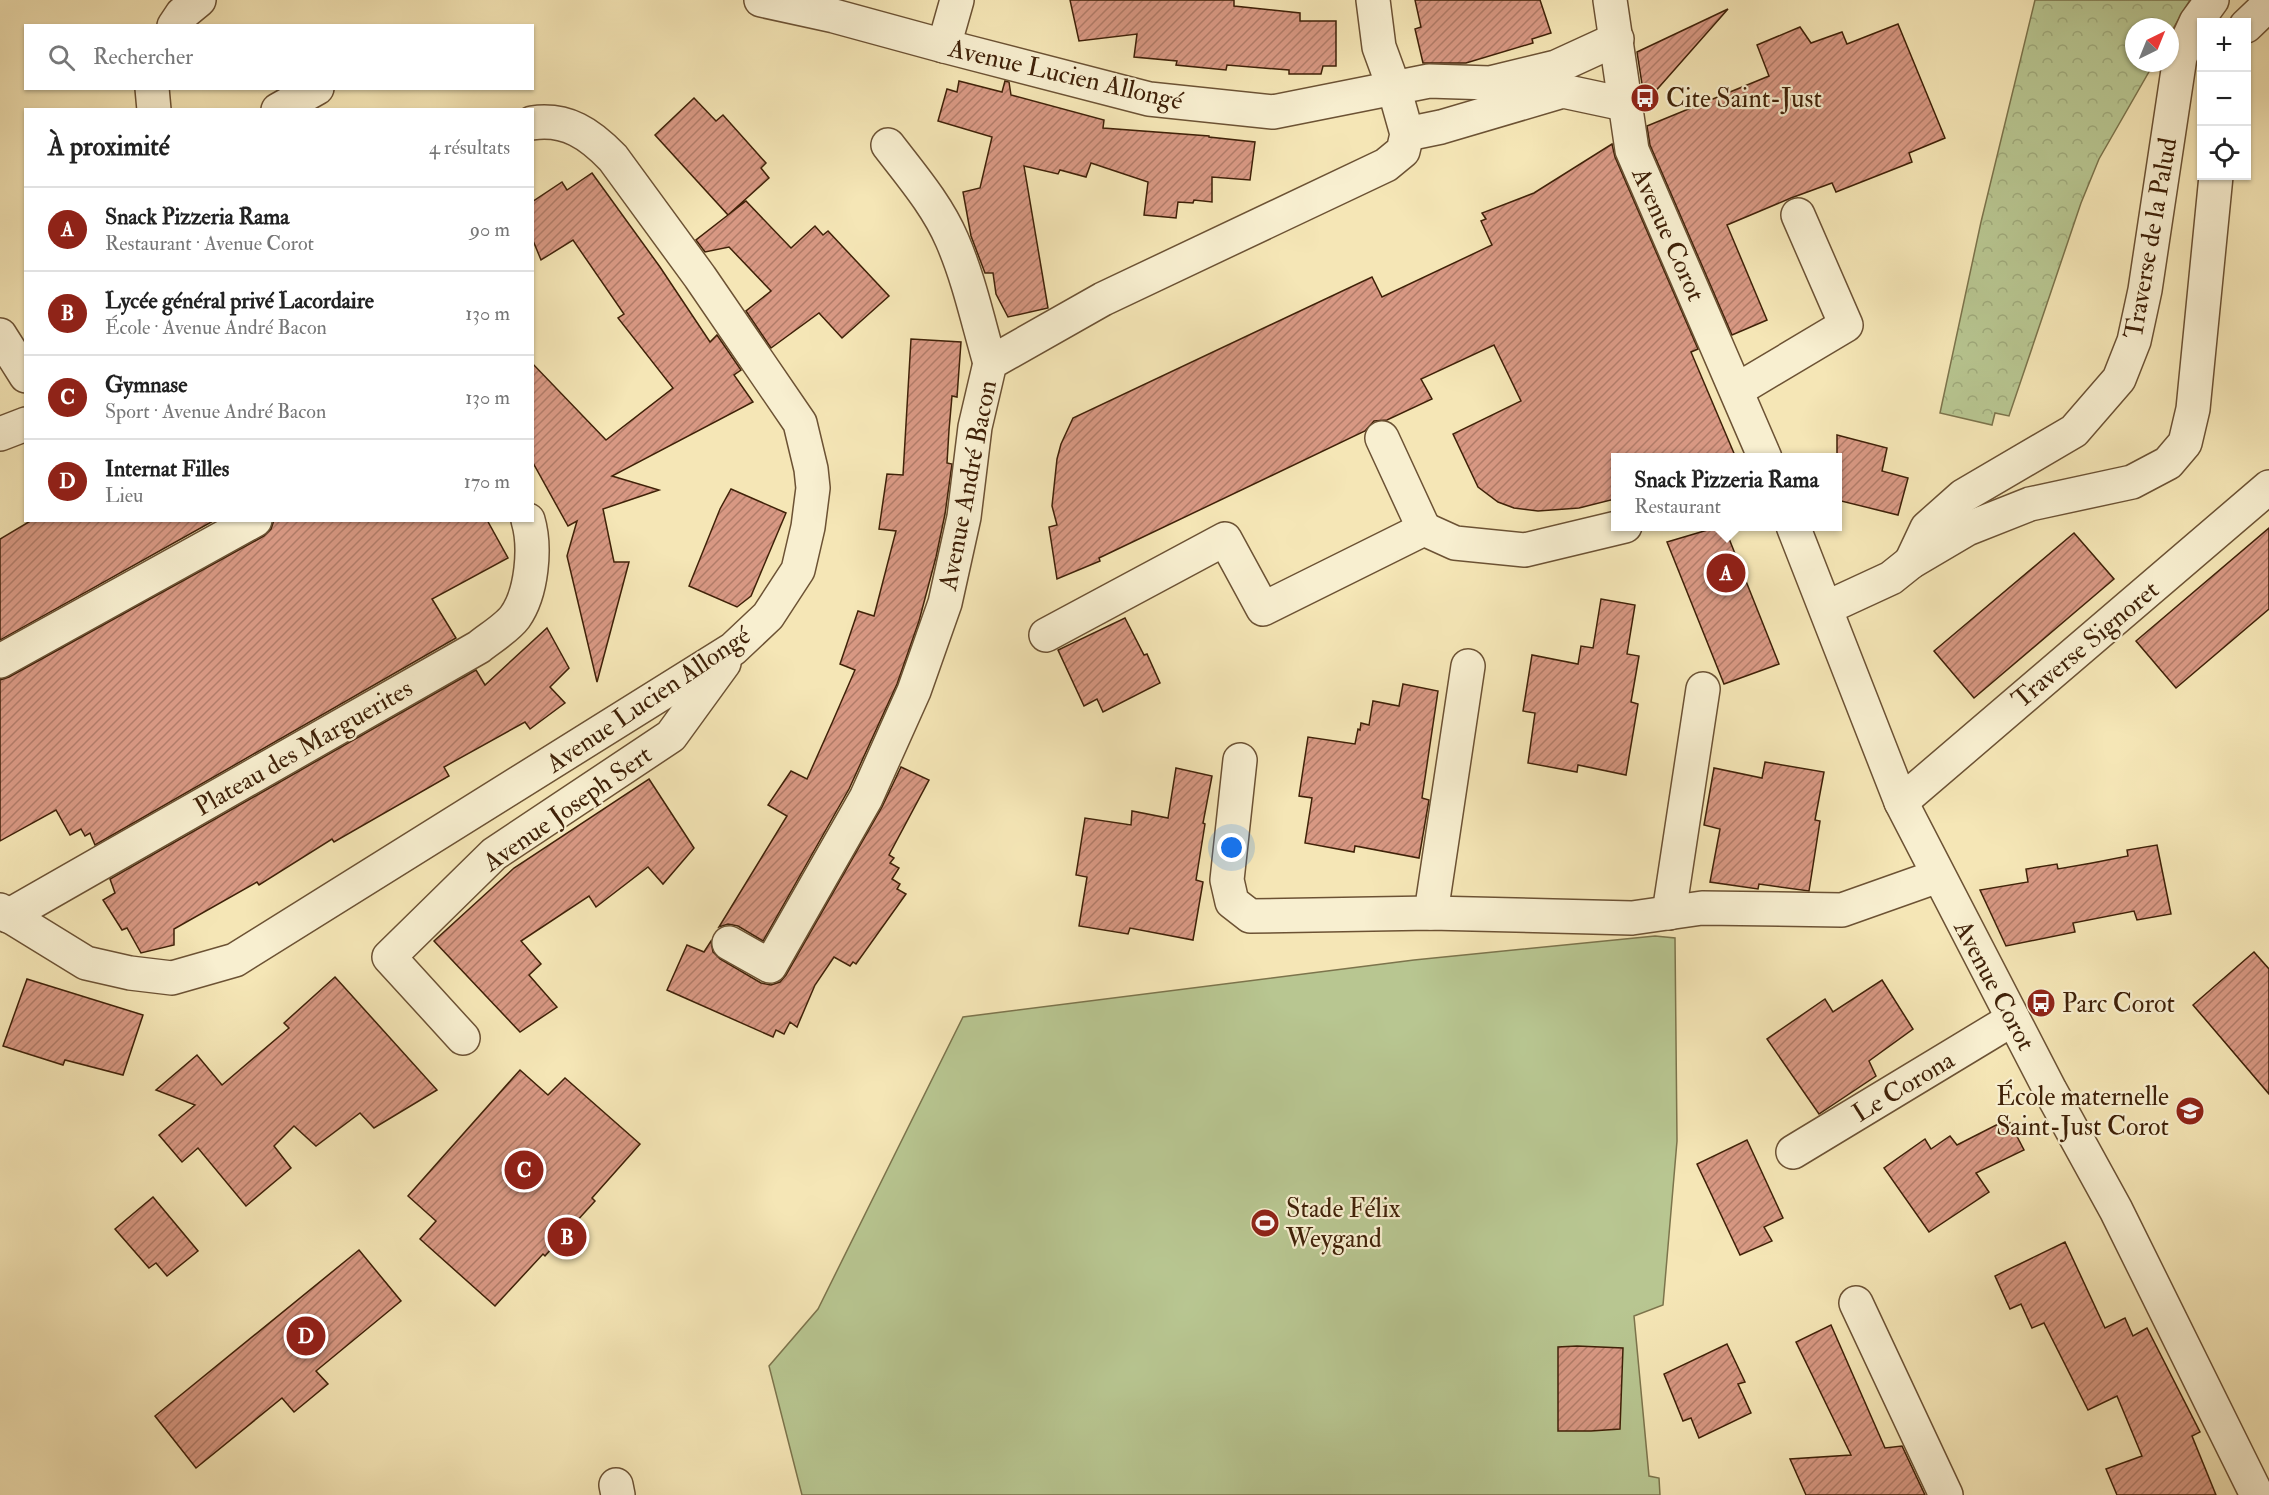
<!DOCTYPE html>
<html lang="fr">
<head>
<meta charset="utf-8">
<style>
	:root { --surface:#fff; --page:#f6f6f6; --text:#222; --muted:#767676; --line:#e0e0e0; --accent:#8f2418 }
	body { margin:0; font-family:"IM FELL Double Pica",serif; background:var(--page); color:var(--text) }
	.controls { position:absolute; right:18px; top:18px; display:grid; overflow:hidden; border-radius:0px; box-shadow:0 2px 4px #0004 }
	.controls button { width:54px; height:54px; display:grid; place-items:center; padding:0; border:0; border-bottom:2px solid var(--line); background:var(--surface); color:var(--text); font:30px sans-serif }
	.compass { position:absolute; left:2125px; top:18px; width:54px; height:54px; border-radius:50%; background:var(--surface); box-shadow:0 2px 4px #0004; rotate:43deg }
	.you { position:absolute; left:1232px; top:848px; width:21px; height:21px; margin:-15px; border:4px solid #fff; border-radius:50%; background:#1a73e8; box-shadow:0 0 0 9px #1a73e833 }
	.badge { display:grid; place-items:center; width:39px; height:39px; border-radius:50%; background:var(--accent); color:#fff; font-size:20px; font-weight:700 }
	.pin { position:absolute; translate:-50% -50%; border:3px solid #fff; box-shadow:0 2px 6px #0006 }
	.popup { position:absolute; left:1611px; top:453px; width:231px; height:78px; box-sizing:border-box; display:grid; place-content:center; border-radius:0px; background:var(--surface); filter:drop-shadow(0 2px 4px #0005); font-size:20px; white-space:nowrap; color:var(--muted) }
	.popup b { font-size:22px; color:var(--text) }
	.popup::after { content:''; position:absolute; left:50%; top:100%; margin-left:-12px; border:12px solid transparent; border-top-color:var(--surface) }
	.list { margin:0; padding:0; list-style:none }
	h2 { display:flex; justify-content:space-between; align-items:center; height:78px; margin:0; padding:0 24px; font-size:26px }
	h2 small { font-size:20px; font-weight:400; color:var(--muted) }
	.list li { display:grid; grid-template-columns:39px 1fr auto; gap:18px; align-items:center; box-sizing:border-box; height:84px; padding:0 24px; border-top:2px solid var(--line) }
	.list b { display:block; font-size:22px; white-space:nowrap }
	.list p { margin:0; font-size:20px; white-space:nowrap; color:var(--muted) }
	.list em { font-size:20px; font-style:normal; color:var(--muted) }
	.icon { flex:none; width:33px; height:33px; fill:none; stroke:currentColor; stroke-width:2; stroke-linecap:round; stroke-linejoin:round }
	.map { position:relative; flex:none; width:2269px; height:1495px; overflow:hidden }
	.search { position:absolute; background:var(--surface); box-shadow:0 2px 4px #0004; left:24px; top:24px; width:510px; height:66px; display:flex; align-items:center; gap:15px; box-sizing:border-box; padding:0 21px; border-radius:0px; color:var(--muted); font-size:22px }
	.panel { position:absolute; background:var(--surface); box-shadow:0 2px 4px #0004; left:24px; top:108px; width:510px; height:414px; border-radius:0px }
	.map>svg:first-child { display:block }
	.park { fill:url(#park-crowns); stroke:#7c744c; stroke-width:1.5 }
	.garden { fill:#b8c691; stroke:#7c744c; stroke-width:1.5 }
	.building { fill:url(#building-hatch); stroke:#3f2108; stroke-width:1.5 }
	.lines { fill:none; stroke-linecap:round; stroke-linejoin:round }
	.minor-casing { stroke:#6c5234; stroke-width:36 }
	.minor { stroke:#f8efd0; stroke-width:33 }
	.labels { text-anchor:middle; stroke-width:4.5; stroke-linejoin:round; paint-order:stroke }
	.street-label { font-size:26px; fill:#3f2108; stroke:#f8efd0 }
	.poi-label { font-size:26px; fill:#3f2108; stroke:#f8efd0; text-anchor:start }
</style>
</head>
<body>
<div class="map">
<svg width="2269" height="1495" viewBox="0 0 2269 1495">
	<defs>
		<pattern id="park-crowns" width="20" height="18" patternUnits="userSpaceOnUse" patternTransform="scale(1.5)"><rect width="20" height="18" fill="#b8c691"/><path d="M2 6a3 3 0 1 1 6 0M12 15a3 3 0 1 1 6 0" fill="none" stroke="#9faa7c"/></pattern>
		<pattern id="building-hatch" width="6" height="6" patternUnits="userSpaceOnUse" patternTransform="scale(1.5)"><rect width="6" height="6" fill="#d89883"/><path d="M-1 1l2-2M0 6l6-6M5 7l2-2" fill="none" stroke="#b17c69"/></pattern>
	</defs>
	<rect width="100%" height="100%" fill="#f5e6b6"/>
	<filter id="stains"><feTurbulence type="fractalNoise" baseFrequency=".00333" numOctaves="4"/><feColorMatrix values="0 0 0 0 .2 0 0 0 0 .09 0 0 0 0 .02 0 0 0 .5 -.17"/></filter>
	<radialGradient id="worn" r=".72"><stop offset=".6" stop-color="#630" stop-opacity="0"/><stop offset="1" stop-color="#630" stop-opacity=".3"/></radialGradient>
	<polygon class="park" points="2035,0 2190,0 2170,34 2170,27 2134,27 2134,63 2154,63 2099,159 2081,203 2009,416 1995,413 1992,425 1940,413 1981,222"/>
	<polygon class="garden" points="1655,936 1675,938 1677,1141 1663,1305 1634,1316 1649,1476 1659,1478 1660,1495 802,1495 769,1366 818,1309 963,1017 1414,960"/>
	<g class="building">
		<polygon points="1070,0 1234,0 1234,6 1300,13 1300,21 1336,21 1336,66 1323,66 1321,74 1289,74 1289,70 1227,65 1226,70 1176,65 1177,61 1134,57 1137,34 1079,41"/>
		<polygon points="1415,0 1540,0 1551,33 1532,39 1533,43 1466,63 1423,63 1415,29 1421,27"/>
		<polygon points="1728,9 1645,103 1637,52"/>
		<polygon points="1898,24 1945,138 1909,153 1912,162 1836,192 1832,183 1791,198 1727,225 1767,320 1732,335 1650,145 1647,126 1769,76 1757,45 1800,27 1811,43 1842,32 1847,44"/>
		<polygon points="959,81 1002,92 1005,81 1009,82 1011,95 1104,120 1103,128 1209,136 1209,137 1255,142 1250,180 1212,177 1212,202 1194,200 1193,203 1178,202 1176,218 1144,215 1148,182 1091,163 1086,177 1060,170 1058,174 1024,166 1048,308 1008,317 996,294 993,273 985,273 971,236 963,192 980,188 992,137 938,121 947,89 957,92"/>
		<polygon points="694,98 716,121 723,115 766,163 761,168 769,178 728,215 746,201 791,248 815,226 823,235 828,231 889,296 842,338 819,313 771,348 746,311 771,291 729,247 705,252 696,240 728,215 655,135"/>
		<polygon points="1612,144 1615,157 1698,349 1691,352 1736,458 1615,458 1615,499 1579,508 1538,511 1514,508 1498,502 1478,487 1453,434 1521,401 1494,345 1421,379 1432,399 1387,420 1374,421 1365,431 1099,558 1100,561 1057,579 1049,527 1057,525 1052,506 1057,459 1061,444 1073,418 1372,277 1382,297 1492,245 1481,221 1486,219 1482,213 1534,193"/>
		<polygon points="592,173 660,267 710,342 717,335 741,370 734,375 753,402 612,476 659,490 603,509 614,562 629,562 597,682 567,556 577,521 568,526 532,461 532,363 606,440 673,388 618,318 624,314 573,240 541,260 532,238 532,202 562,182 567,190"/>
		<polygon points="911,339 961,342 957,397 952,396 949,430 947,463 952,464 945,514 936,557 919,621 897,684 849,789 763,941 738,926 728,924 719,927 787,816 768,805 791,771 807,779 832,723 855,670 840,664 858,611 874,616 896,531 879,529 887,474 903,475"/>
		<polygon points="1837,435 1887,448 1882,471 1908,478 1898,515 1837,500"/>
		<polygon points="731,489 786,513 751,596 737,607 689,586 720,509"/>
		<polygon points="32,520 215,520 0,640 0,539"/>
		<polygon points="274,520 487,520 508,558 432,599 456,638 95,845 90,833 85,836 81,829 70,835 56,810 0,841 0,680 9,677 264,536 271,529"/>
		<polygon points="1721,526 1724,526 1779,664 1724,684 1667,542"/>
		<polygon points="2269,528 2269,609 2176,688 2136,641"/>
		<polygon points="2074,533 2114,579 1974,698 1934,651"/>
		<polygon points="1601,599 1635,605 1627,654 1639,656 1631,702 1638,704 1626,775 1578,765 1577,772 1528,763 1535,713 1523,711 1532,655 1578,664 1581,646 1593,648"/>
		<polygon points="1125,618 1144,655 1147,654 1160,683 1103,712 1097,699 1084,706 1058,650"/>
		<polygon points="547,628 569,668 550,687 565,703 530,729 525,722 444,767 449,776 334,842 332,839 259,885 257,882 174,929 174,945 141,953 127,928 122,930 103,900 115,893 110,879 476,670 485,685"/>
		<polygon points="1403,684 1438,691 1422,798 1429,800 1419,858 1355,846 1354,852 1305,843 1312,798 1299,796 1308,737 1355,744 1358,729 1360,730 1361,723 1369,725 1373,701 1399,706"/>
		<polygon points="1765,762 1824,772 1815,820 1820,821 1809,891 1759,884 1758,889 1710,882 1720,829 1704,825 1714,768 1762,778"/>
		<polygon points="901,767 929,780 889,855 894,858 890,863 899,868 892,879 900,884 897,889 906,894 856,964 853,962 850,966 834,957 815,985 797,1027 790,1022 784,1034 776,1030 773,1037 667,990 687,945 704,952 711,941 713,952 720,959 761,983 771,985 780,982 786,975 882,807"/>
		<polygon points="1176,768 1212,776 1203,823 1205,824 1196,880 1203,882 1193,940 1130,928 1128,934 1079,926 1087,877 1076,875 1085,818 1131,825 1132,811 1168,818"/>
		<polygon points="649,779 694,848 663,884 648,867 596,907 589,896 521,941 541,964 529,975 557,1007 520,1032 434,941 514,868"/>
		<polygon points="2157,845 2171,914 2137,920 2134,911 2073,923 2075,932 2006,946 1980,890 2028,882 2026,869 2057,864 2058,869 2092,863 2128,856 2127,850"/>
		<polygon points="2254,952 2269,969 2269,1094 2193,1005"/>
		<polygon points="335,977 437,1090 374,1128 360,1113 316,1146 294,1126 274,1146 291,1168 246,1206 198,1148 182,1162 159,1135 195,1105 156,1090 197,1055 222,1085 289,1028 284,1023"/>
		<polygon points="27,979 143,1015 123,1075 65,1060 63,1065 3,1046"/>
		<polygon points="1882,980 1913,1029 1869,1061 1876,1076 1819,1114 1767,1039 1825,999 1833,1012"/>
		<polygon points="520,1070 548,1095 565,1078 640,1144 592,1198 595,1201 545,1256 543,1254 495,1306 420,1239 436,1221 408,1196"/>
		<polygon points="2008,1119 2024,1150 1976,1173 1989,1192 1929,1232 1884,1168 1925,1139 1931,1149 1950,1136 1957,1145"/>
		<polygon points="1747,1140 1783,1218 1764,1227 1772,1241 1740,1255 1697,1164"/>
		<polygon points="153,1197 198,1251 167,1276 156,1263 149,1268 115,1229"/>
		<polygon points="2065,1242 2105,1328 2125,1318 2133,1336 2147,1328 2200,1432 2192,1436 2216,1495 2117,1495 2106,1469 2142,1456 2117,1396 2088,1410 2044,1323 2032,1328 2021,1304 2010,1309 1995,1276"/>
		<polygon points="359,1250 401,1301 316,1371 328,1384 294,1412 282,1398 196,1468 155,1416"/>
		<polygon points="1831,1325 1885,1448 1902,1446 1925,1495 1806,1495 1790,1459 1851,1455 1796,1342"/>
		<polygon points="1727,1344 1745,1382 1738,1384 1751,1413 1699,1438 1691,1418 1683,1421 1664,1374"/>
		<polygon points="1577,1346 1623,1348 1620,1429 1591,1431 1558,1431 1558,1347"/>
	</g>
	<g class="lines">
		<g class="minor-casing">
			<g id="minor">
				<polyline points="761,0 834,16 944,46 1149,99 1273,112 1429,81 1490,83 1556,67 1617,39"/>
				<polyline points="1610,0 1632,150 1765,458"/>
				<polyline points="174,26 182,14 199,0"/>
				<polyline points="2246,26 2269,4"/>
				<polyline points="944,46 957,0"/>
				<polyline points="152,88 154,110"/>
				<polyline points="278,110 317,88"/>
				<polyline points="1407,134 1441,127 1563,91 1624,104"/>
				<path d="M 888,145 C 911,175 937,205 952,240 C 969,279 978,322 990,363"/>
				<polyline points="0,335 26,376"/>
				<polyline points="1737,390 1846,325 1798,215"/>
				<polyline points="0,434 26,424"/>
				<polyline points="1382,438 1424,529"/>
				<polyline points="1793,526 1901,802 2050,1090 2116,1210 2257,1495"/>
				<polyline points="1911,562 1927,528 1963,496 2074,431 2119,379 2134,341 2145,290 2180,57 2196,22 2212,0"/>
				<polyline points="1826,608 1891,578 1911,562 1967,529 2030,504 2132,482 2168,463 2185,443 2193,409 2216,176"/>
				<polyline points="1046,635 1225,539 1263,609 1424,529 1455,543 1525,550 1625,526"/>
				<polyline points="0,661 255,520"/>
				<polyline points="1240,760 1227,880 1232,902 1250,916 1431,913 1632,918 1702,908 1842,910 1938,876"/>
				<polyline points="1901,802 2269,487"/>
				<path d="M 0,910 L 86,963 L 130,973 L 172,978 L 235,960 L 733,649 L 768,616 L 798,570 L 808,527 L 813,488 L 811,469 L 800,423 L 700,277 L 613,158 C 590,134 567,118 532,123"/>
				<polyline points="1431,913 1468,666"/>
				<polyline points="1669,913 1703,689"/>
				<path d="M 8,916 L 479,647 C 490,638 507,628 515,617 C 532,593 536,547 528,520"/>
				<polyline points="729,943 770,966 866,798 914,691 945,603 964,517 975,427 990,363 1103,299 1386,165 1403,151 1407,134 1394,88 1379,47 1373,0"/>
				<polyline points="463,1038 389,957 494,854 671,736 724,663"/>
				<polyline points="1793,1152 2013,1019"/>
				<polyline points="1856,1303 1946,1495"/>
				<polyline points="616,1485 618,1495"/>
			</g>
		</g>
		<use href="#minor" class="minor"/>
	</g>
	<defs>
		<g id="bus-disc" transform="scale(1.5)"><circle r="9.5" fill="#8f2418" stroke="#f8efd0"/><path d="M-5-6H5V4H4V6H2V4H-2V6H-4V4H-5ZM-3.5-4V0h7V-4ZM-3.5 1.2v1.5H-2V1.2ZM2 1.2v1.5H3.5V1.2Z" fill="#fff"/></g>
		<g id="school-disc" transform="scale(1.5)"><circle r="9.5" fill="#8f2418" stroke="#f8efd0"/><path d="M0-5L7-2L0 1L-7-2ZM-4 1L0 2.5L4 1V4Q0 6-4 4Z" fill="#fff"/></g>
		<g id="stadium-disc" transform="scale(1.5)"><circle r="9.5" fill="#8f2418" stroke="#f8efd0"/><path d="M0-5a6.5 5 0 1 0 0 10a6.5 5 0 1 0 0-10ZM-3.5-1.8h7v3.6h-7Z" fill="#fff"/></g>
	</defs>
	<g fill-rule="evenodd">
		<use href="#bus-disc" x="1645" y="98"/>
		<use href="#bus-disc" x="2041" y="1003"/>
		<use href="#school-disc" x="2190" y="1111"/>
		<use href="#stadium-disc" x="1265" y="1223"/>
	</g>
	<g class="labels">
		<g class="street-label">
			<text transform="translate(1066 74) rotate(13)" y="9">Avenue Lucien Allongé</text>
			<text transform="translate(1669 234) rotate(66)" y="9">Avenue Corot</text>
			<text transform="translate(2150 238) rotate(-80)" y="9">Traverse de la Palud</text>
			<text transform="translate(967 485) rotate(-79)" y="9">Avenue André Bacon</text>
			<text transform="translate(2085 644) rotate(-40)" y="9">Traverse Signoret</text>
			<text transform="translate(648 699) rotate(-34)" y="9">Avenue Lucien Allongé</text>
			<text transform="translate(303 747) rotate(-30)" y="9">Plateau des Marguerites</text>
			<text transform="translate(567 808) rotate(-35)" y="9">Avenue Joseph Sert</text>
			<text transform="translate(1995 985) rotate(62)" y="9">Avenue Corot</text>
			<text transform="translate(1903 1086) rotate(-31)" y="9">Le Corona</text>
		</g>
		<g class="poi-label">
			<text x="1666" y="107">Cite Saint-Just</text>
			<text x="2062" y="1012">Parc Corot</text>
			<text x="2169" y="1105" text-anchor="end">École maternelle<tspan x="2169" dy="30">Saint-Just Corot</tspan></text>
			<text x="1286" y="1217">Stade Félix<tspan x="1286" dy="30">Weygand</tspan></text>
		</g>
	</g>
	<rect width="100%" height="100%" filter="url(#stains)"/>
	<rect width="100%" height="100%" fill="url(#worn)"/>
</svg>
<div class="controls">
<button>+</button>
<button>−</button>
<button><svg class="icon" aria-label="locate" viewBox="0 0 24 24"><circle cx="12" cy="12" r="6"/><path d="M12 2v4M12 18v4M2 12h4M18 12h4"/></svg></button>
</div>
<svg class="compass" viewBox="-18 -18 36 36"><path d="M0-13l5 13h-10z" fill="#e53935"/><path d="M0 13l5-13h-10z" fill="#767676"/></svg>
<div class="you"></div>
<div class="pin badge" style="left:1726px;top:573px">A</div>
<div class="popup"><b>Snack Pizzeria Rama</b>Restaurant</div>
<div class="pin badge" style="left:567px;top:1237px">B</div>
<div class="pin badge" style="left:524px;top:1170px">C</div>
<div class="pin badge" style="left:306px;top:1336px">D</div>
<div class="search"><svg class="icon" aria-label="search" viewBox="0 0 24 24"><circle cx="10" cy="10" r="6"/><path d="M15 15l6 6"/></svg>Rechercher</div>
<section class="panel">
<h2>À proximité<small>4 résultats</small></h2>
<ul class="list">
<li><span class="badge">A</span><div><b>Snack Pizzeria Rama</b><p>Restaurant · Avenue Corot</p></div><em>90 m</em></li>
<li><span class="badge">B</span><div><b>Lycée général privé Lacordaire</b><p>École · Avenue André Bacon</p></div><em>130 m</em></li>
<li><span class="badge">C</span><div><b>Gymnase</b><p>Sport · Avenue André Bacon</p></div><em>130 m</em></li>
<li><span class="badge">D</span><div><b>Internat Filles</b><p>Lieu</p></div><em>170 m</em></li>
</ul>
</section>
</div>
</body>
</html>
